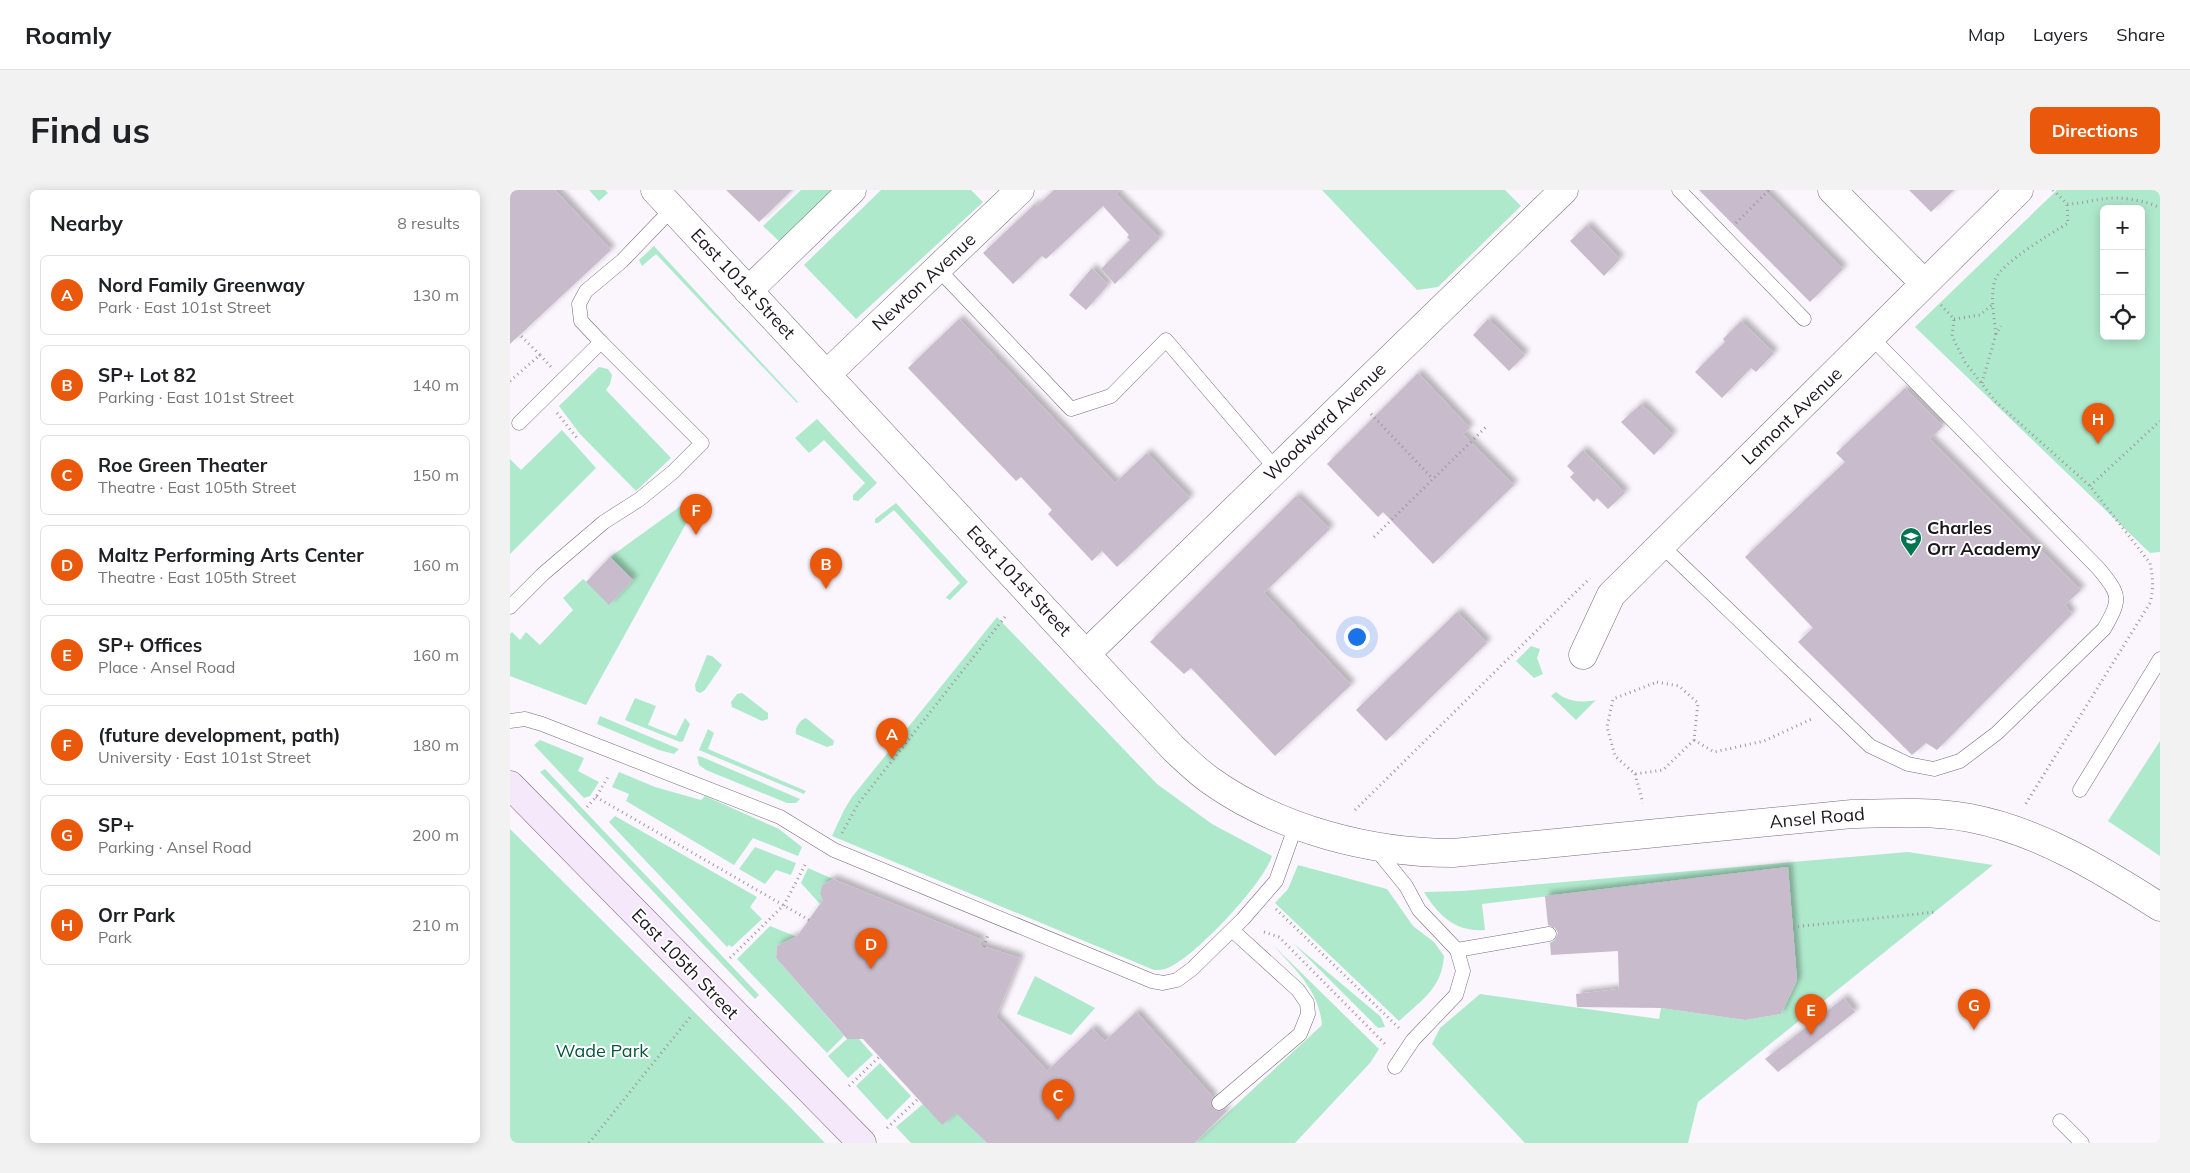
<!DOCTYPE html>
<html lang="en">
<head>
<meta charset="utf-8">
<style>
	:root { --surface:#fff; --page:#f2f2f2; --text:#202124; --muted:#757577; --line:#e0e0e0; --accent:#ea580c }
	body { margin:0; font-family:Mulish,sans-serif; background:var(--page); color:var(--text) }
	.controls { position:absolute; right:15px; top:15px; display:grid; overflow:hidden; border-radius:8px; box-shadow:0 2px 12px #0003 }
	.controls button { width:45px; height:45px; display:grid; place-items:center; padding:0; border:0; border-bottom:1px solid var(--line); background:var(--surface); color:var(--text); font:25px sans-serif }
	.you { position:absolute; left:846px; top:446px; width:18px; height:18px; margin:-12px; border:4px solid #fff; border-radius:50%; background:#1a73e8; box-shadow:0 0 0 8px #1a73e833 }
	.badge { display:grid; place-items:center; width:32px; height:32px; border-radius:50%; background:var(--accent); color:#fff; font-size:16px; font-weight:700 }
	.pin { position:absolute; translate:-50% -41px; filter:drop-shadow(0 1px 2px #0008) }
	.pin::after { content:''; position:absolute; top:26px; width:18px; height:15px; background:inherit; clip-path:polygon(0 0,100% 0,50% 100%) }
	.list { margin:0; padding:0; list-style:none }
	h2 { display:flex; justify-content:space-between; align-items:center; height:65px; margin:0; padding:0 20px; font-size:21px }
	h2 small { font-size:16px; font-weight:400; color:var(--muted) }
	.list li { display:grid; grid-template-columns:32px 1fr auto; gap:15px; align-items:center; box-sizing:border-box; height:80px; margin:0 10px 10px; padding:0 10px; border:1px solid var(--line); border-radius:8px }
	.list b { display:block; font-size:19px; white-space:nowrap }
	.list p { margin:0; font-size:16px; white-space:nowrap; color:var(--muted) }
	.list em { font-size:16px; font-style:normal; color:var(--muted) }
	.icon { flex:none; width:28px; height:28px; fill:none; stroke:currentColor; stroke-width:2; stroke-linecap:round; stroke-linejoin:round }
	.map { position:relative; flex:none; width:1650px; height:953px; overflow:hidden; border-radius:8px }
	header { display:flex; align-items:center; gap:30px; box-sizing:border-box; height:70px; padding:0 25px; background:var(--surface); border-bottom:1px solid var(--line) }
	header strong { font-size:24px }
	nav { display:flex; gap:28px; margin-inline-start:auto; font-size:18px }
	.intro { display:flex; align-items:center; justify-content:space-between; box-sizing:border-box; height:120px; padding:0 30px }
	h1 { margin:0; font-size:35px }
	.button { padding:12px 22px; border-radius:8px; background:var(--accent); color:#fff; font-size:18px; font-weight:700 }
	main { display:flex; gap:30px; padding:0 30px }
	aside { flex:1; background:var(--surface); border-radius:8px; box-shadow:0 2px 12px #0003 }
	.map>svg:first-child { display:block }
	.green { fill:#afe9cc; fill-rule:evenodd }
	.building { fill:#c8bbcc; filter:url(#shadow) }
	.lines { fill:none; stroke-linecap:round; stroke-linejoin:round }
	.service-casing { stroke:#786c7c; stroke-width:15 }
	.minor-casing { stroke:#786c7c; stroke-width:29 }
	.secondary-casing { stroke:#786c7c; stroke-width:29 }
	.path { stroke:#9d979e; stroke-width:3; stroke-dasharray:1 4; stroke-linecap:butt }
	.service { stroke:#fff; stroke-width:14 }
	.minor { stroke:#fff; stroke-width:28 }
	.secondary { stroke:#f6e8fb; stroke-width:28 }
	.labels { text-anchor:middle; stroke-width:4; stroke-linejoin:round; paint-order:stroke }
	.street-label { font-size:18px; fill:#1c171d; stroke:#fff }
	.poi-label { font-size:18px; font-weight:bold; fill:#1c171d; stroke:#fff; text-anchor:start }
	.park-label { font-size:18px; fill:#07563b; stroke:#fff }
</style>
</head>
<body>
<header>
<strong>Roamly</strong>
<nav><a>Map</a><a>Layers</a><a>Share</a></nav>
</header>
<div class="intro"><h1>Find us</h1><a class="button">Directions</a></div>
<main>
<aside>
<h2>Nearby<small>8 results</small></h2>
<ul class="list">
<li><span class="badge">A</span><div><b>Nord Family Greenway</b><p>Park · East 101st Street</p></div><em>130 m</em></li>
<li><span class="badge">B</span><div><b>SP+ Lot 82</b><p>Parking · East 101st Street</p></div><em>140 m</em></li>
<li><span class="badge">C</span><div><b>Roe Green Theater</b><p>Theatre · East 105th Street</p></div><em>150 m</em></li>
<li><span class="badge">D</span><div><b>Maltz Performing Arts Center</b><p>Theatre · East 105th Street</p></div><em>160 m</em></li>
<li><span class="badge">E</span><div><b>SP+ Offices</b><p>Place · Ansel Road</p></div><em>160 m</em></li>
<li><span class="badge">F</span><div><b>(future development, path)</b><p>University · East 101st Street</p></div><em>180 m</em></li>
<li><span class="badge">G</span><div><b>SP+</b><p>Parking · Ansel Road</p></div><em>200 m</em></li>
<li><span class="badge">H</span><div><b>Orr Park</b><p>Park</p></div><em>210 m</em></li>
</ul>
</aside>
<div class="map">
<svg width="1650" height="953" viewBox="0 0 1650 953">
	<defs>
		<filter id="shadow"><feDropShadow dx="4.5" dy="-4.5" stdDeviation="2.5" flood-color="#0004"/></filter>
	</defs>
	<rect width="100%" height="100%" fill="#fbf5fd"/>
	<g class="green">
		<polygon points="79,0 95,0 98,3 89,11"/>
		<polygon points="291,0 322,0 270,52 253,36"/>
		<polygon points="371,0 461,0 473,12 346,129 294,75"/>
		<polygon points="812,0 995,0 1011,16 928,97 907,100"/>
		<path d="M 1547,0 L 1650,0 L 1650,362 L 1640,363 L 1405,137 ZM 1594,19 L 1631,19 L 1631,146 L 1594,146 Z"/>
		<polygon points="144,56 288,212 287,213 146,64 132,76 129,70"/>
		<polygon points="89,177 98,179 102,185 100,194 96,200 161,268 126,301 70,244 49,216"/>
		<polygon points="307,229 367,293 348,311 343,310 343,305 355,293 314,250 299,263 285,248"/>
		<polygon points="52,240 86,278 0,364 0,269 11,280"/>
		<polygon points="183,307 189,310 76,515 0,486 0,444 2,442 10,450 16,442 30,455 63,420 53,408 73,389 100,414 123,390 100,367"/>
		<polygon points="386,313 458,392 440,410 436,408 437,406 450,393 384,320 368,333 365,333 365,329"/>
		<path d="M 487,427 L 647,594 L 702,634 L 762,666 C 754,693 682,771 655,779 C 652,780 647,780 644,780 L 322,646 L 334,620 L 342,607 Z"/>
		<polygon points="1021,456 1030,459 1027,468 1033,484 1024,488 1006,471"/>
		<polygon points="197,465 202,466 212,475 195,500 190,503 186,501 185,495"/>
		<path d="M 1046,502 C 1058,512 1071,513 1086,510 L 1066,530 L 1041,506 Z"/>
		<polygon points="232,503 258,523 258,529 252,531 222,517 221,512 227,504"/>
		<polygon points="125,508 146,516 138,535 166,546 175,528 180,534 173,551 170,552 115,530"/>
		<polygon points="90,526 169,559 164,564 149,560 87,534"/>
		<path d="M 296,528 L 324,551 L 323,555 L 317,557 L 286,544 C 284,538 291,529 296,528 Z"/>
		<polygon points="198,539 204,543 198,559 296,601 294,604 189,560"/>
		<polygon points="30,550 74,568 68,581 89,592 80,606 74,608 24,555"/>
		<polygon points="1650,551 1650,666 1598,631"/>
		<polygon points="187,566 192,567 290,609 286,613 277,613 196,580 189,575"/>
		<polygon points="35,579 249,805 245,809 30,582"/>
		<polygon points="109,582 145,597 191,610 195,606 269,639 292,657 288,666 243,648 224,675 116,611 119,604 102,597"/>
		<polygon points="105,626 247,707 240,717 252,729 222,757 219,755 217,757 99,632"/>
		<polygon points="0,639 280,917 315,953 0,953"/>
		<polygon points="245,657 286,673 281,685 266,680 255,694 229,679"/>
		<path d="M 1398,662 L 1483,675 L 1188,912 L 1178,953 L 1015,953 L 922,854 L 930,838 L 970,804 L 1149,829 L 1151,818 L 1235,830 L 1271,824 L 1287,790 L 1278,678 L 972,714 L 975,740 C 945,742 929,726 914,702 L 952,701 Z"/>
		<path d="M 788,675 L 877,699 L 903,736 L 924,752 L 934,766 C 932,798 911,811 889,831 L 765,713 L 778,699 Z"/>
		<polygon points="298,678 323,689 312,695 310,704 313,710 310,714 291,693"/>
		<polygon points="260,736 287,747 284,751 279,750 267,756 266,768 334,846 317,863 227,769"/>
		<polygon points="783,753 871,827 875,837 868,838"/>
		<path d="M 764,756 L 869,859 L 860,873 L 785,953 L 685,953 L 812,835 C 809,800 786,781 764,756 Z"/>
		<polygon points="525,786 585,818 561,845 507,824"/>
		<polygon points="337,849 349,849 363,865 338,888 318,866"/>
		<polygon points="370,873 401,906 377,930 346,896"/>
		<polygon points="413,914 446,922 477,953 401,953 386,937"/>
	</g>
	<g class="building">
		<polygon points="0,0 45,0 101,60 0,154"/>
		<polygon points="216,0 282,0 249,32"/>
		<polygon points="544,0 610,0 606,4 650,48 605,94 591,79 620,50 617,47 619,45 593,16 536,69 532,66 503,94 473,63 525,14 527,16"/>
		<polygon points="1189,0 1254,0 1333,79 1300,112"/>
		<polygon points="1399,0 1444,0 1421,22"/>
		<polygon points="1077,35 1110,69 1094,86 1060,51"/>
		<polygon points="582,78 598,95 576,120 559,105"/>
		<polygon points="449,129 605,293 637,263 680,308 607,377 592,361 582,371 538,324 542,320 511,287 506,291 398,178"/>
		<polygon points="978,129 1015,165 999,181 963,145"/>
		<polygon points="1231,131 1264,163 1246,182 1241,178 1212,208 1185,182 1215,152 1213,149"/>
		<polygon points="908,183 960,238 953,244 1004,295 923,374 873,322 868,327 817,274"/>
		<polygon points="1395,198 1433,236 1420,249 1571,400 1555,415 1562,424 1427,560 1416,553 1402,565 1288,452 1303,438 1235,367 1335,272 1326,263"/>
		<polygon points="1131,214 1163,245 1144,265 1111,232"/>
		<polygon points="1073,260 1115,303 1098,319 1087,308 1084,312 1060,287 1064,283 1057,276"/>
		<polygon points="786,306 820,339 754,403 841,495 765,566 681,478 674,484 640,452"/>
		<polygon points="100,367 123,390 99,415 76,392"/>
		<polygon points="947,422 977,453 876,551 846,520"/>
		<polygon points="1278,677 1287,790 1271,824 1235,830 1151,818 1067,817 1066,804 1109,799 1108,761 1041,765 1040,753 1045,750 1048,743 1045,738 1038,735 1035,706"/>
		<polygon points="323,689 472,750 469,755 510,768 486,827 537,881 582,838 595,851 626,822 703,907 700,914 703,919 710,922 715,919 717,921 685,953 477,953 446,923 432,935 353,849 337,849 266,768 267,756 288,745 313,710 310,704 312,695"/>
		<polygon points="1334,808 1345,822 1268,882 1255,869"/>
	</g>
	<g class="lines">
		<g class="service-casing">
			<g id="service">
				<polyline points="1169,0 1294,129"/>
				<polyline points="428,79 561,219 601,206 656,150 766,279"/>
				<polyline points="9,233 91,152 71,131 69,114 76,101 112,71 162,19"/>
				<path d="M 1150,354 L 1360,556 L 1398,574 L 1424,579 L 1450,571 L 1487,543 L 1594,439 C 1611,409 1611,406 1589,379 L 1362,148"/>
				<polyline points="0,417 33,384 94,332 130,309 163,282 192,253 91,152"/>
				<polyline points="0,531 15,529 32,534 270,627 324,660 642,791 653,793 667,790 682,779 733,729 766,691 786,635"/>
				<polyline points="1570,600 1650,469"/>
				<polyline points="865,658 896,696 909,720 947,760 953,781 946,805 903,850 885,877"/>
				<polyline points="947,760 1039,744"/>
				<polyline points="709,913 790,844 798,824 797,813 788,800 722,740"/>
				<polyline points="1550,931 1572,953"/>
			</g>
		</g>
		<g class="minor-casing">
			<g id="minor">
				<path d="M 145,0 L 664,559 C 676,570 688,582 701,591 C 769,639 860,663 943,663 L 1342,624 C 1381,623 1422,621 1460,628 C 1529,641 1592,680 1650,717"/>
				<polyline points="1322,0 1414,93"/>
				<polyline points="238,101 342,0"/>
				<polyline points="317,184 510,0"/>
				<polyline points="576,464 1054,0"/>
				<polyline points="1073,465 1101,405 1509,0"/>
			</g>
		</g>
		<g class="secondary-casing">
			<polyline id="secondary" points="0,595 352,953"/>
		</g>
		<g class="path">
			<path d="M 1543,0 L 1557,14 C 1569,14 1579,11 1592,9 C 1609,6 1635,10 1650,18"/>
			<polyline points="1226,33 1259,0"/>
			<path d="M 1431,115 L 1444,129 L 1442,146 L 1455,172 L 1486,212 L 1580,296 L 1640,373 C 1643,388 1644,399 1640,413 L 1515,615"/>
			<polyline points="1444,129 1470,125 1482,115"/>
			<path d="M 1486,144 C 1484,127 1480,106 1485,90 C 1492,72 1541,44 1558,33 L 1557,14"/>
			<polyline points="30,165 41,177"/>
			<polyline points="0,191 30,165 10,145"/>
			<polyline points="1472,193 1486,144 1491,136"/>
			<polyline points="47,223 67,248"/>
			<polyline points="861,224 923,289"/>
			<polyline points="1580,296 1650,231"/>
			<polyline points="864,347 977,236"/>
			<polygon points="1147,492 1169,496 1188,513 1184,550 1153,580 1125,584 1105,566 1097,537 1103,509"/>
			<polyline points="1184,550 1204,562 1254,551 1304,528"/>
			<polyline points="1125,584 1133,613"/>
			<polyline points="86,607 299,730"/>
			<polyline points="77,617 86,607 98,587"/>
			<polyline points="845,620 1080,388"/>
			<polyline points="332,643 348,614 495,427"/>
			<polyline points="766,719 889,838"/>
			<polyline points="1283,737 1426,722"/>
			<polyline points="754,742 769,747 876,855"/>
			<polyline points="474,757 478,745"/>
			<polyline points="220,768 274,715 296,673"/>
			<polyline points="339,896 369,867"/>
			<polyline points="377,938 408,909"/>
			<polyline points="79,953 181,826"/>
		</g>
		<use href="#service" class="service"/>
		<use href="#minor" class="minor"/>
		<use href="#secondary" class="secondary"/>
	</g>
	<defs>
		<g id="school-pin" transform="scale(1.125)"><path d="M0 17L-7.5 6A9.5 9.5 0 1 1 7.5 6Z" fill="#007550" stroke="#fff"/><path d="M0-5L7-2L0 1L-7-2ZM-4 1L0 2.5L4 1V4Q0 6-4 4Z" fill="#fff"/></g>
	</defs>
	<g fill-rule="evenodd">
		<use href="#school-pin" x="1401" y="348"/>
	</g>
	<g class="labels">
		<g class="street-label">
			<text transform="translate(414 92) rotate(-43)" y="6">Newton Avenue</text>
			<text transform="translate(233 94) rotate(47)" y="6">East 101st Street</text>
			<text transform="translate(1282 226) rotate(-44)" y="6">Lamont Avenue</text>
			<text transform="translate(815 232) rotate(-44)" y="6">Woodward Avenue</text>
			<text transform="translate(509 391) rotate(47)" y="6">East 101st Street</text>
			<text transform="translate(1307 628) rotate(-5)" y="6">Ansel Road</text>
			<text transform="translate(175 774) rotate(46)" y="6">East 105th Street</text>
		</g>
		<g class="poi-label">
			<text x="1417" y="344">Charles<tspan x="1417" dy="21">Orr Academy</tspan></text>
		</g>
		<g class="park-label">
			<text x="92" y="867">Wade Park</text>
		</g>
	</g>
</svg>
<div class="controls">
<button>+</button>
<button>−</button>
<button><svg class="icon" aria-label="locate" viewBox="0 0 24 24"><circle cx="12" cy="12" r="6"/><path d="M12 2v4M12 18v4M2 12h4M18 12h4"/></svg></button>
</div>
<div class="you"></div>
<div class="pin badge" style="left:382px;top:569px">A</div>
<div class="pin badge" style="left:316px;top:399px">B</div>
<div class="pin badge" style="left:548px;top:930px">C</div>
<div class="pin badge" style="left:361px;top:779px">D</div>
<div class="pin badge" style="left:1301px;top:845px">E</div>
<div class="pin badge" style="left:186px;top:345px">F</div>
<div class="pin badge" style="left:1464px;top:840px">G</div>
<div class="pin badge" style="left:1588px;top:254px">H</div>
</div>
</main>
</body>
</html>
